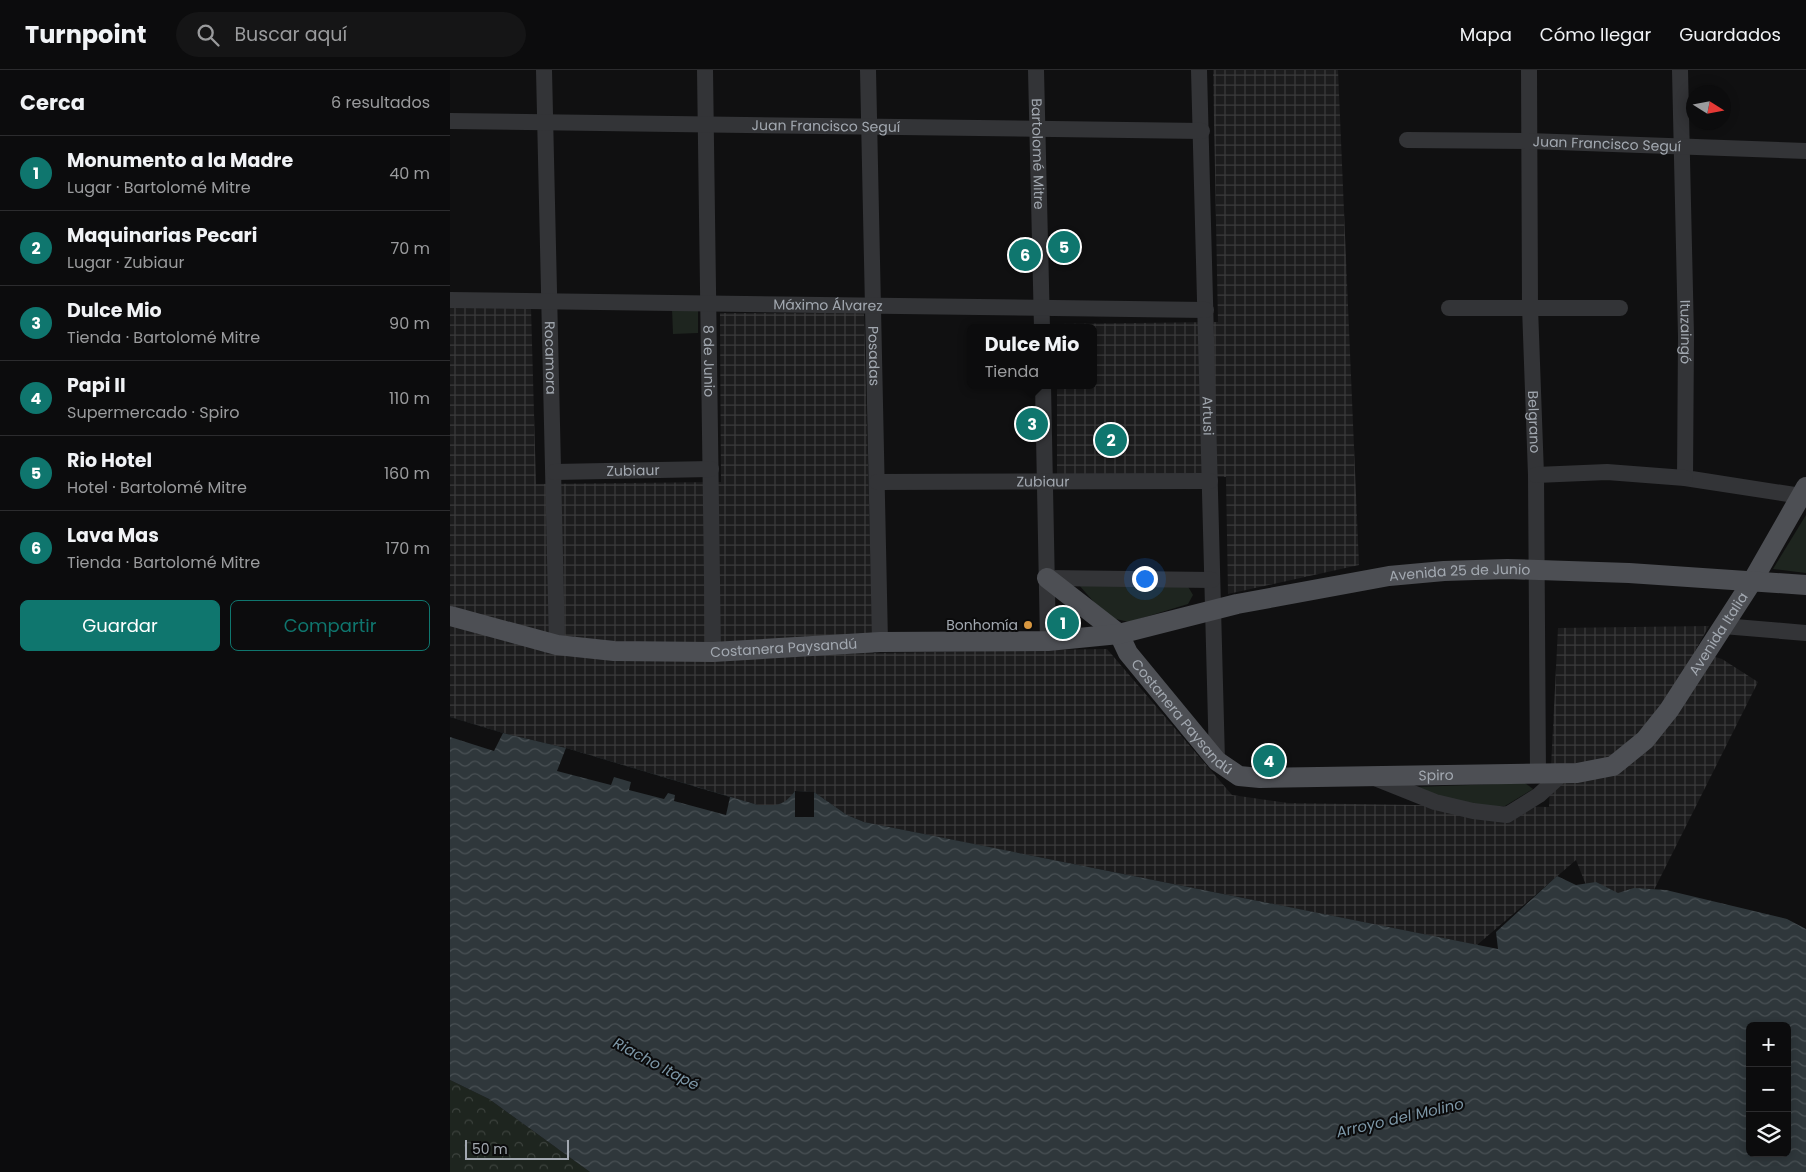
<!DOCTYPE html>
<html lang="es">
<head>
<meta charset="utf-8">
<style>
	:root { --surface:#0c0c0d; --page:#151516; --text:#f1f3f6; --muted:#9a9b9d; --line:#2c2c2e; --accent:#0f766e }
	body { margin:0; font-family:Poppins,sans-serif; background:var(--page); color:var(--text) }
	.controls { position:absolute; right:15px; bottom:15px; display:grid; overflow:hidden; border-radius:8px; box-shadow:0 2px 12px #0003 }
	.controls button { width:45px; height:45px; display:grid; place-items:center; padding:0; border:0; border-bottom:1px solid var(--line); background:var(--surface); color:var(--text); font:25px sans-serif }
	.compass { position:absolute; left:1236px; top:15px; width:45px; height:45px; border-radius:50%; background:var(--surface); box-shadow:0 2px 12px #0003; rotate:101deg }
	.scale { position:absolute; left:15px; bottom:12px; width:104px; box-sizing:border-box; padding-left:5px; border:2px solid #a2a8b0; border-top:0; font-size:14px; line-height:18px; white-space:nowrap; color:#a2a8b0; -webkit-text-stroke:4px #0b0b0c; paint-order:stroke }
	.you { position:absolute; left:694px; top:508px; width:18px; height:18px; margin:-12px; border:4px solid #fff; border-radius:50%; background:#1a73e8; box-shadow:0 0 0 8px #1a73e833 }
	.badge { display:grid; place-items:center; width:32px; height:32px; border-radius:50%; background:var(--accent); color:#fff; font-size:16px; font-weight:700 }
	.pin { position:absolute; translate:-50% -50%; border:2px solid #fff; box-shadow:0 1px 5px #0006 }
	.popup { position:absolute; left:517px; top:254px; width:130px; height:65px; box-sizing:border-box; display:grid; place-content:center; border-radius:8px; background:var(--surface); filter:drop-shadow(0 1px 4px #0005); font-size:16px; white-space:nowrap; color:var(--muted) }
	.popup b { font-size:19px; color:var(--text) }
	.popup::after { content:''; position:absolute; left:50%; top:100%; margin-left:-10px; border:10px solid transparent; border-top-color:var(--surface) }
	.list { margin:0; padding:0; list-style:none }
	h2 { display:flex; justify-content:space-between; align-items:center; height:65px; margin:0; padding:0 20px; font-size:21px }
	h2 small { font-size:16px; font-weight:400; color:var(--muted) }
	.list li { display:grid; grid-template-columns:32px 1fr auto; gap:15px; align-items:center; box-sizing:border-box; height:75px; padding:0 20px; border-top:1px solid var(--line) }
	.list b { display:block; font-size:19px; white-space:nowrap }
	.list p { margin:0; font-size:16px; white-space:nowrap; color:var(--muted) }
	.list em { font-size:16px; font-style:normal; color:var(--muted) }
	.actions { display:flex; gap:10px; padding:15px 20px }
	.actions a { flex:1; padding:11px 0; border:1px solid var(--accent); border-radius:8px; text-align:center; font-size:18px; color:var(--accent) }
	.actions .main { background:var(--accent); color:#fff }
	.icon { flex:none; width:28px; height:28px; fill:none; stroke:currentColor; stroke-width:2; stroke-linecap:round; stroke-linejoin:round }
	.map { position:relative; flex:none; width:1356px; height:1102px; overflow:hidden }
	header { display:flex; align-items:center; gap:30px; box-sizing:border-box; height:70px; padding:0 25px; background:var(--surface); border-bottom:1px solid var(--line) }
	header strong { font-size:24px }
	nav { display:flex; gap:28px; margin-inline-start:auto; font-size:18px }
	.search { width:350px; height:45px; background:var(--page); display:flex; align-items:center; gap:12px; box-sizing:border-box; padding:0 18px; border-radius:28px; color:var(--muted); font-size:19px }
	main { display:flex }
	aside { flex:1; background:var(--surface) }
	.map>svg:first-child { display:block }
	.industrial { fill:url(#industrial-grid) }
	.forest { fill:url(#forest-crowns) }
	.park { fill:#1e251f }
	.water { fill:url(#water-waves); fill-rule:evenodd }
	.pier { fill:#101011 }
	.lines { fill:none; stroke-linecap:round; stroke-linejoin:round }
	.minor { stroke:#333437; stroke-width:16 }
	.major { stroke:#4d4f54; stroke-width:20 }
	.poi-dot { fill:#d89740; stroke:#0b0b0c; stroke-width:2 }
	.labels { text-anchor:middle; stroke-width:4; stroke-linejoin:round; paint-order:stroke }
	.street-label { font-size:14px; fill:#a2a8b0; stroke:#0b0b0c }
	.poi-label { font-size:14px; fill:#a2a8b0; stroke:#0b0b0c; text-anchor:end }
	.water-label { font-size:15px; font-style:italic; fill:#7d97a7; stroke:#0b0b0c }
</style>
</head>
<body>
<header>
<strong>Turnpoint</strong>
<div class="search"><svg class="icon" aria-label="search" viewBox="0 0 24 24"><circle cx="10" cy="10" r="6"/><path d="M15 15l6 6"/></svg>Buscar aquí</div>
<nav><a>Mapa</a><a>Cómo llegar</a><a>Guardados</a></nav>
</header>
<main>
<aside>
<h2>Cerca<small>6 resultados</small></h2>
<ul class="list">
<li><span class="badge">1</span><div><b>Monumento a la Madre</b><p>Lugar · Bartolomé Mitre</p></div><em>40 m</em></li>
<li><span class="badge">2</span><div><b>Maquinarias Pecari</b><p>Lugar · Zubiaur</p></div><em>70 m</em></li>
<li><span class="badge">3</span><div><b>Dulce Mio</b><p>Tienda · Bartolomé Mitre</p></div><em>90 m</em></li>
<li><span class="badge">4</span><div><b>Papi II</b><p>Supermercado · Spiro</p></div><em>110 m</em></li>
<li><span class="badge">5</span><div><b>Rio Hotel</b><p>Hotel · Bartolomé Mitre</p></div><em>160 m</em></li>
<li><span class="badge">6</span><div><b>Lava Mas</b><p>Tienda · Bartolomé Mitre</p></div><em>170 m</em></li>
</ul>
<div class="actions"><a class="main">Guardar</a><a>Compartir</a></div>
</aside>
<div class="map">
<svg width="1356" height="1102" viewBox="0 0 1356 1102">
	<defs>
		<pattern id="industrial-grid" width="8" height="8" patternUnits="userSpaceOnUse" patternTransform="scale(1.25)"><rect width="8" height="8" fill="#1c1c1d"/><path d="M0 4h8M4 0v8" fill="none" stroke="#3a3a3b"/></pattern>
		<pattern id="forest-crowns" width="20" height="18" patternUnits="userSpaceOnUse" patternTransform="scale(1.25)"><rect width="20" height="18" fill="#1e251f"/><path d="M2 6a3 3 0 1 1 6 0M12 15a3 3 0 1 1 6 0" fill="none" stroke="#3c423d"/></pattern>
		<pattern id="water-waves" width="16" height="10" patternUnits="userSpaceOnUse" patternTransform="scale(1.25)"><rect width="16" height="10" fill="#2f373b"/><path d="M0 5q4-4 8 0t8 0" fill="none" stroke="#4a5155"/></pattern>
	</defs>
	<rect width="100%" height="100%" fill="#101011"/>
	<g class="industrial">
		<polygon points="763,0 888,0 909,495 778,524 776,407 607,404 607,315 643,315 643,258 606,258 606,254 768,252"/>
		<polygon points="0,237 81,238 86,414 271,412 270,243 414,243 423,583 657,579 782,725 838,733 1099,737 1108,558 1259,556 1245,581 1272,589 1308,612 1181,866 1155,863 1126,790 1027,875 414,752 397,745 364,722 345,721 337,732 327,735 308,735 116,678 53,663 0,647"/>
	</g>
	<polygon class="forest" points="0,1010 39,1029 140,1102 0,1102"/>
	<g class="park">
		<polygon points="222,238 248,238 248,263 223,264"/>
		<polygon points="1356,445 1356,503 1323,499"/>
		<polygon points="629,515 737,515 743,525 738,534 679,552 657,547"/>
		<polygon points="1075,713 1083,719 1055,736 1014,736 964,717"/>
	</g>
	<path class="water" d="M 0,647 L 53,663 L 116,678 L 308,735 C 327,735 333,737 345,721 L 364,722 L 397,745 L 414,752 L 1048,879 L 1046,862 L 1107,806 L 1126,815 L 1146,812 L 1168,823 L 1184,818 L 1216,820 L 1337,849 L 1356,859 L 1356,1102 L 140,1102 L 39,1029 L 0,1010 ZM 1300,956 L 1337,956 L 1337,1083 L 1300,1083 Z"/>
	<g class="pier">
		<polygon points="0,647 53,663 44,681 0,667"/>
		<polygon points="116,678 280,727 276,745 224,731 225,725 218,723 214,729 179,720 181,712 164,707 161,715 107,701"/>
		<polygon points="345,721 364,722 364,747 345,747"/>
	</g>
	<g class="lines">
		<g class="minor">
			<path id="s1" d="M 94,0 L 107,575"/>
			<path id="s2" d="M 255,0 L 263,582"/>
			<path id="s3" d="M 418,0 L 430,572"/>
			<path id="s4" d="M 586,0 L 592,258"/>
			<path id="s5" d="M 749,0 L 767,691"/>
			<path id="s6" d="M 1079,0 L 1080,237 L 1086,405 L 1088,704"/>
			<path id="s7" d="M 1230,0 L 1236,266 L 1235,408 L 1351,426"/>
			<path id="s8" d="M 0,51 L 752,61"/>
			<path id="s9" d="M 957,70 L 1079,71 L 1356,81"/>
			<path id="s10" d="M 0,230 L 756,240"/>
			<polyline points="999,238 1170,238"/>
			<polyline points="593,315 598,571"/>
			<path id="s11" d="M 104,402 L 261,399"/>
			<polyline points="1086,405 1157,402 1235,408"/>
			<path id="s12" d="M 427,412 L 760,411"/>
			<polyline points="597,508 762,510"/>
			<polyline points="1273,556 1356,563"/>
			<polyline points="925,708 985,732 1023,741 1057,745 1089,725 1113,703"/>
		</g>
		<g class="major">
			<path id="s13" d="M 597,508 L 669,564 L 678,583 L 767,691 L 789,706 L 810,708 L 1127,703 L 1163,696 L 1195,670 L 1219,640 L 1303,510 L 1356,417"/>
			<path id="s14" d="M 0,546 L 107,575 L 164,581 L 263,582 L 430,572 L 598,571 L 669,564 L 787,534 L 939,506 L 994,501 L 1057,499 L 1179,503 L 1356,515"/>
		</g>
	</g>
	<circle class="poi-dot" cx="578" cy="555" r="5"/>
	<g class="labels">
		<g class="street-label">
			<text dy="5" stroke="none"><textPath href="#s8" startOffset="376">Juan Francisco Seguí</textPath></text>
			<text dy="5" stroke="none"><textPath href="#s9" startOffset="200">Juan Francisco Seguí</textPath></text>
			<text dy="5" stroke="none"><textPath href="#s4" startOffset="84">Bartolomé Mitre</textPath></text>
			<text dy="5" stroke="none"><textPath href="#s10" startOffset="378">Máximo Álvarez</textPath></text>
			<text dy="5" stroke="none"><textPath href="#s7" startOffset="262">Ituzaingó</textPath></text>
			<text dy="5" stroke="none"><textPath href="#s3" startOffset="286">Posadas</textPath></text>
			<text dy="5" stroke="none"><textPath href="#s1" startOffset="288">Rocamora</textPath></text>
			<text dy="5" stroke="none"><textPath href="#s2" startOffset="291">8 de Junio</textPath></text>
			<text dy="5" stroke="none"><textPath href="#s5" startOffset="346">Artusi</textPath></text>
			<text dy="5" stroke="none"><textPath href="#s6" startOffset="352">Belgrano</textPath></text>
			<text dy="5" stroke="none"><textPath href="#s11" startOffset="79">Zubiaur</textPath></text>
			<text dy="5" stroke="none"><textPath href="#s12" startOffset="166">Zubiaur</textPath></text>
			<text dy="5" stroke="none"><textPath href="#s14" startOffset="1021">Avenida 25 de Junio</textPath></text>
			<text dy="5" stroke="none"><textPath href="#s13" startOffset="824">Avenida Italia</textPath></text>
			<text dy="5" stroke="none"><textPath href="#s14" startOffset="338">Costanera Paysandú</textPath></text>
			<text dy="5" stroke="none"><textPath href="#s13" startOffset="196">Costanera Paysandú</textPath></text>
			<text dy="5" stroke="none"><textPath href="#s13" startOffset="476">Spiro</textPath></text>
		</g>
		<g class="poi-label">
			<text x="568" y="560">Bonhomía</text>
		</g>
		<g class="water-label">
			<text transform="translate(206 994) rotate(28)" y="5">Riacho Itapé</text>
			<text transform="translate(950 1048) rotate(-13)" y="5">Arroyo del Molino</text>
		</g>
	</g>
</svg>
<div class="controls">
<button>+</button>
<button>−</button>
<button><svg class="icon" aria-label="layers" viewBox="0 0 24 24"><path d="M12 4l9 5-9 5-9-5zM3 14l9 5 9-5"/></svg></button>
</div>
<svg class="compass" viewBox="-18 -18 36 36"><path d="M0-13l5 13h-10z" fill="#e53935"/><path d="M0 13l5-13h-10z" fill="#9a9b9d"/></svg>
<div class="scale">50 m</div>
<div class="you"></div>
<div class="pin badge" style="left:613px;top:553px">1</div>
<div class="pin badge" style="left:661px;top:370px">2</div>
<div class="pin badge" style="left:582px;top:354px">3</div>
<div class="popup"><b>Dulce Mio</b>Tienda</div>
<div class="pin badge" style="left:819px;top:691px">4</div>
<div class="pin badge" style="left:614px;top:177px">5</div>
<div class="pin badge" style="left:575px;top:185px">6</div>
</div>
</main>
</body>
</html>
